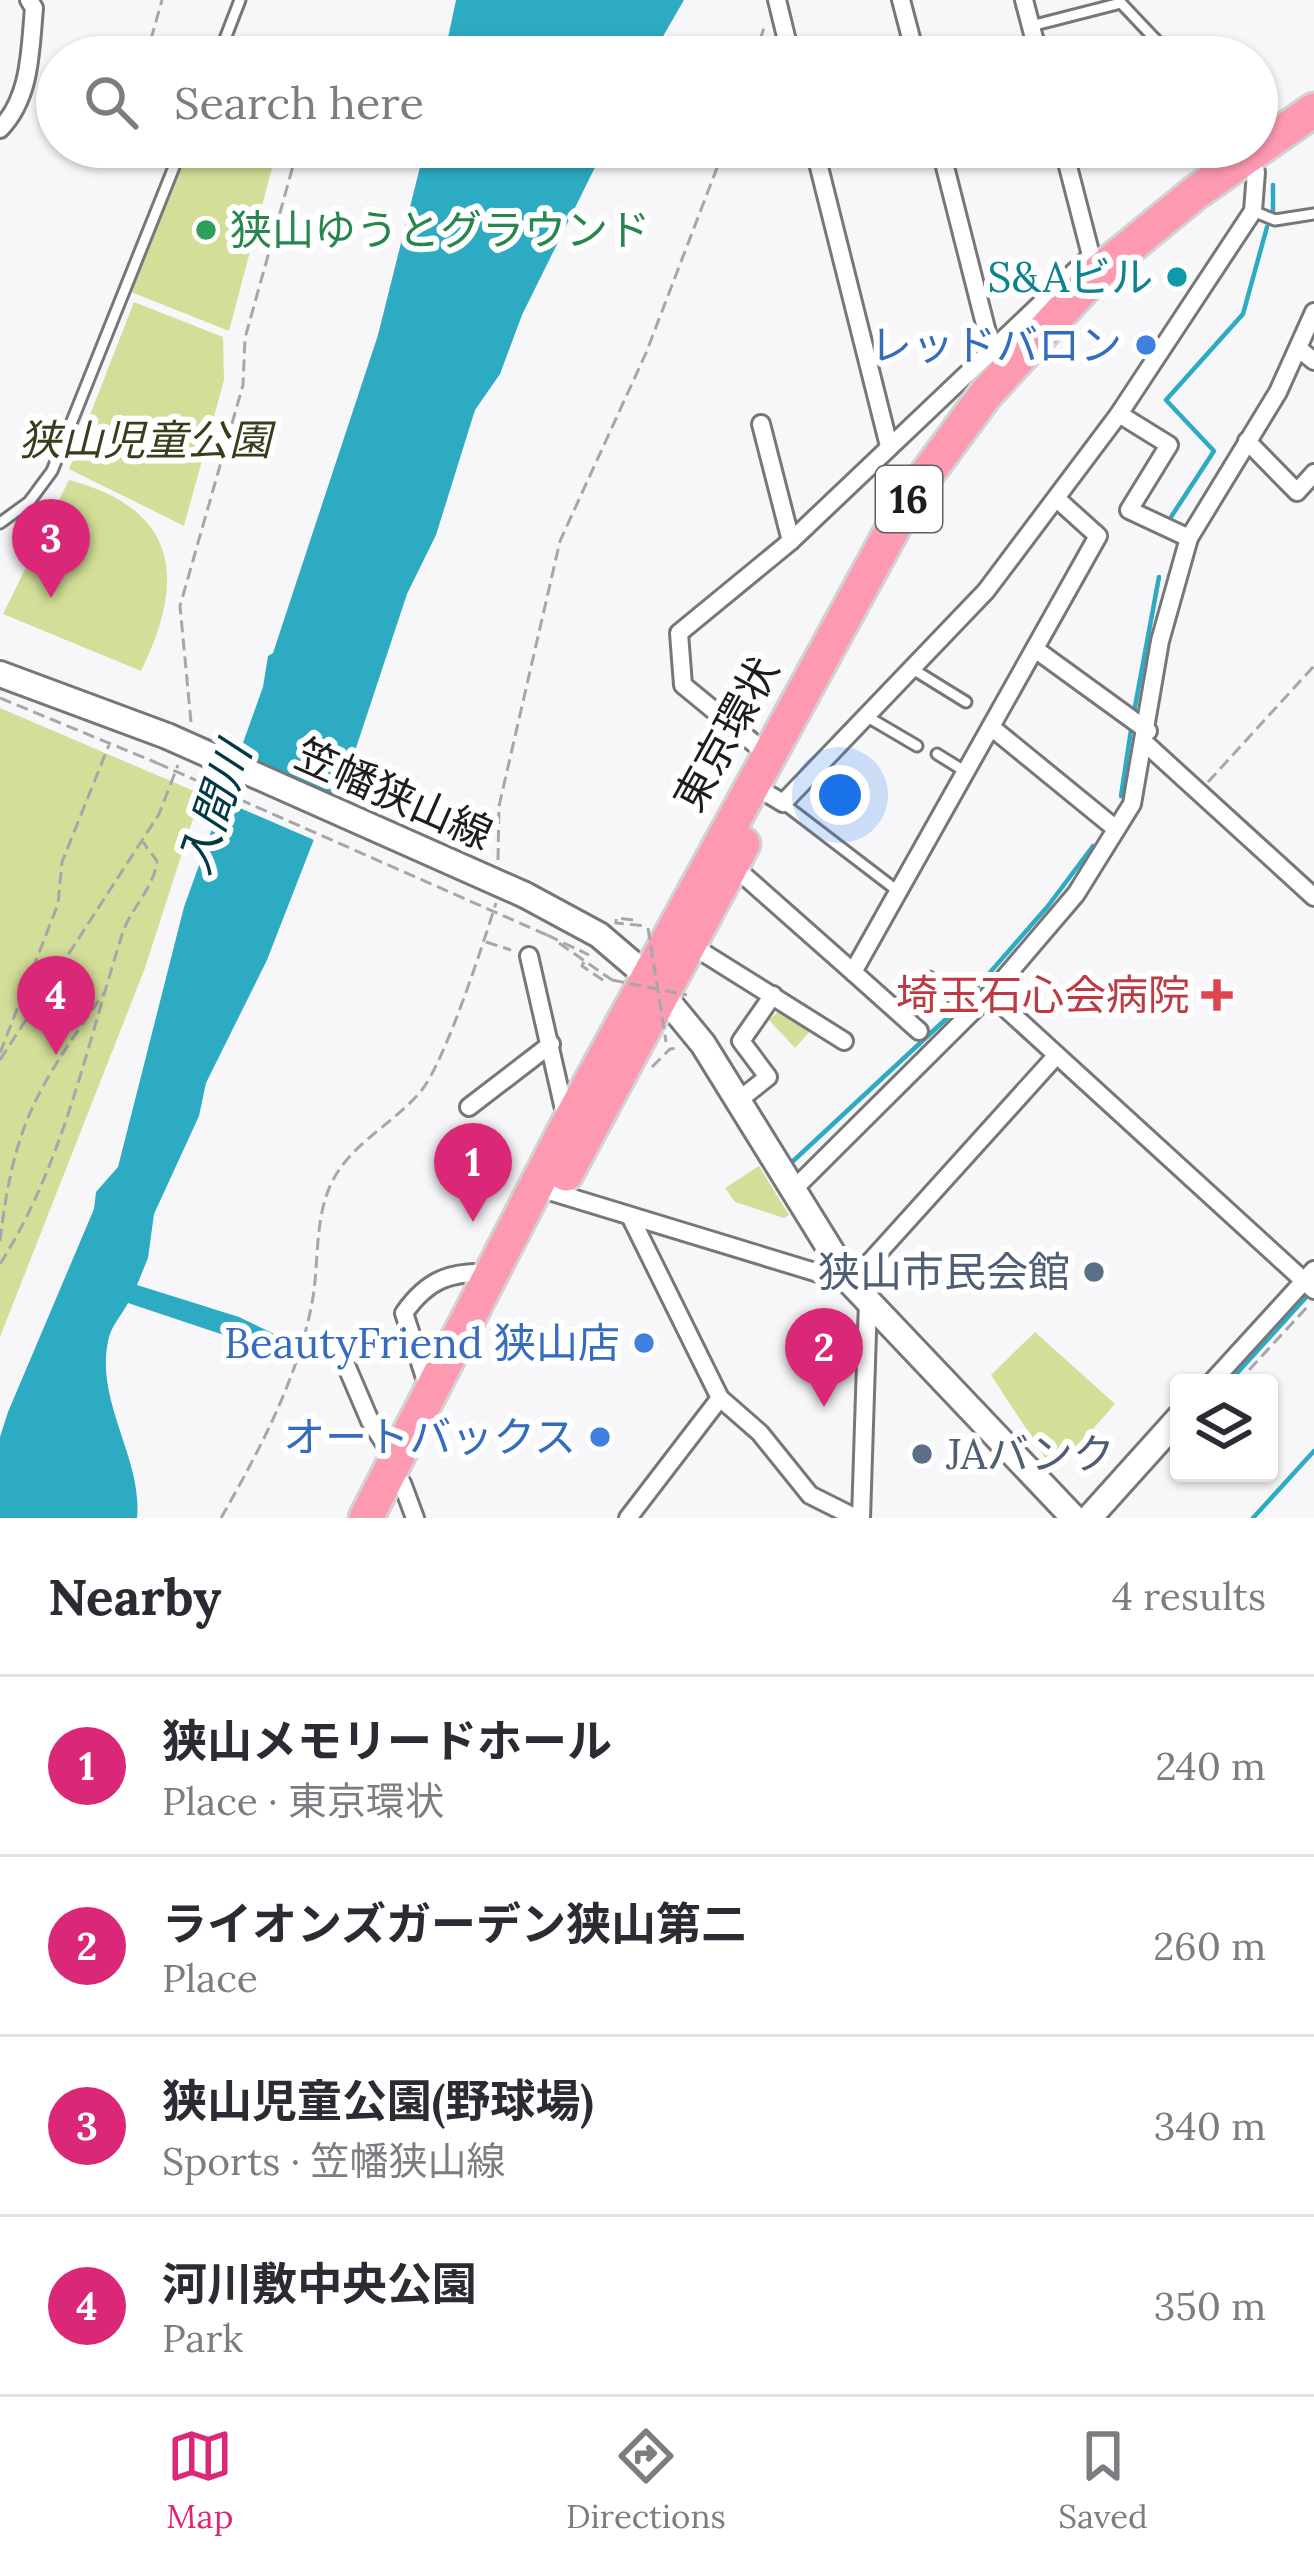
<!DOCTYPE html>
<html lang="en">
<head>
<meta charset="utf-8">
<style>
	:root { --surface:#fff; --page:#f7f7f7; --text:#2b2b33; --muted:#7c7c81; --line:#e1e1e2; --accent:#db2777 }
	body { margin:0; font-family:Lora,"Noto Sans JP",serif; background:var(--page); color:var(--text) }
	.controls { position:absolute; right:36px; bottom:36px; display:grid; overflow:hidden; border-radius:12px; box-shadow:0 3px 9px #0004 }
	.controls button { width:108px; height:108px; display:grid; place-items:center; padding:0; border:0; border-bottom:3px solid var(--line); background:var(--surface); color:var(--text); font:60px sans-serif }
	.you { position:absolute; left:840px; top:795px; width:42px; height:42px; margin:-30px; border:9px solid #fff; border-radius:50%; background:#1a73e8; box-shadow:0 0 0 18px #1a73e833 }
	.badge { display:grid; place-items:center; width:78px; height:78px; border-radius:50%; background:var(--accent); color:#fff; font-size:39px; font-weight:700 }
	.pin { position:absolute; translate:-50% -99px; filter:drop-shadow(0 3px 6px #0008) }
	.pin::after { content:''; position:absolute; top:63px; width:42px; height:36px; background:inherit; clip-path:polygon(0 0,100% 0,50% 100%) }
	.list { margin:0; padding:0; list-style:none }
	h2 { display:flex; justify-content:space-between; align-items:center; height:156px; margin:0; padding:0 48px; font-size:51px }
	h2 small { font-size:39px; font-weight:400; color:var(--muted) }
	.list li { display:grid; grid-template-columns:78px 1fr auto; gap:36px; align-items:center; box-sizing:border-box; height:180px; padding:0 48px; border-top:3px solid var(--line) }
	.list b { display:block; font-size:45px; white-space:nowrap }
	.list p { margin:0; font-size:39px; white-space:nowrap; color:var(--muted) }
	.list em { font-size:39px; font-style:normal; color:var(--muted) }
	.icon { flex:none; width:66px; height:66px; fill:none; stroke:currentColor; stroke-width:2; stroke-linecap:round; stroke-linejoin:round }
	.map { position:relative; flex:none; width:1314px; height:1518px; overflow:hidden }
	.search { position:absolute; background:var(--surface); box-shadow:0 3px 9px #0004; left:36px; right:36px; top:36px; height:132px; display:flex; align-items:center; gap:30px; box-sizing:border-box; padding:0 42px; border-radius:66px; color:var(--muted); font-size:45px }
	.sheet { height:876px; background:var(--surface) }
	nav { display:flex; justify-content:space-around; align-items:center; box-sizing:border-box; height:168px; border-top:3px solid var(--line); background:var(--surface); font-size:33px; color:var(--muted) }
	nav a { display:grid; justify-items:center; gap:6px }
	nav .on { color:var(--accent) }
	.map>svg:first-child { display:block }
	.green { fill:#d2df98 }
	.water { fill:#2cabc3 }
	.pier { fill:#f7f7fa }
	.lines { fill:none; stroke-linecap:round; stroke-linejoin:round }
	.stream { stroke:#2cabc3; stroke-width:4.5 }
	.lane-casing { stroke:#77777a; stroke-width:15 }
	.street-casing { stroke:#77777a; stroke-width:22 }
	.secondary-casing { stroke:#77777a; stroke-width:30 }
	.highway-casing { stroke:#d2d2d2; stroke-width:39 }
	.path { stroke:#a7a7a9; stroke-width:3; stroke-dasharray:12 6; stroke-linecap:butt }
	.lane { stroke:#fff; stroke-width:9 }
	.street { stroke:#fff; stroke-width:16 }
	.secondary { stroke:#fff; stroke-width:24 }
	.highway { stroke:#fd99b1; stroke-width:33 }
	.secondary-bridge-casing { stroke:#77777a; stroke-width:30; stroke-linecap:butt }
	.path-bridge { stroke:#a7a7a9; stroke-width:3; stroke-dasharray:12 6; stroke-linecap:butt }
	.secondary-bridge { stroke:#fff; stroke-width:24 }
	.leisure-dot { fill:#2e9e5b; stroke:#fff; stroke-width:4.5 }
	.culture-dot { fill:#0f9aa8; stroke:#fff; stroke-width:4.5 }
	.shop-dot { fill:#3f7fe0; stroke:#fff; stroke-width:4.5 }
	.health-dot { fill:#e0444e; stroke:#fff; stroke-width:4.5 }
	.service-dot { fill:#5c6f8a; stroke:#fff; stroke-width:4.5 }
	.labels { text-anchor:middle; stroke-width:12; stroke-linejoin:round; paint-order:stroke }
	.shield { fill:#fff; stroke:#616162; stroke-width:3 }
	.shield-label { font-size:39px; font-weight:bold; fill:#1d1d1e }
	.leisure-label { font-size:42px; fill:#27864d; stroke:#fff; text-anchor:start }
	.culture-label { font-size:42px; fill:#0d838f; stroke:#fff; text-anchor:end }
	.shop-label { font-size:42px; fill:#366cbe; stroke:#fff; text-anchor:end }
	.park-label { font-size:42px; font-style:italic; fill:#393e1a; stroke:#fff }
	.street-label { font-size:42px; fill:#1d1d1e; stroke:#fff }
	.health-label { font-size:42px; fill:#be3a42; stroke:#fff; text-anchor:end }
	.service-label { font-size:42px; fill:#4e5e75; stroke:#fff; text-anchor:end }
	.water-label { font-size:45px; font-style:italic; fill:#003943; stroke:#fff }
</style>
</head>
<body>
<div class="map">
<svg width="1314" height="1518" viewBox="0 0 1314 1518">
	<rect width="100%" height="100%" fill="#f7f7fa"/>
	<g class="green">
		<polygon points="190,147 238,147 270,159 272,168 229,331 131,292"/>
		<polygon points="134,302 223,337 224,380 184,526 69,469"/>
		<path d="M 69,480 C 179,509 186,580 141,671 L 3,614 Z"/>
		<polygon points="0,708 201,794 145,968 0,1337"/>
		<polygon points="781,1009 813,1028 795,1048 769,1020"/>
		<polygon points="759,1166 789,1215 784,1218 735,1202 725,1188"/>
		<polygon points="1035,1332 1115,1404 1062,1464 1052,1468 991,1375"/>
	</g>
	<g class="water">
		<polygon points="456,0 684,0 651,57 444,57"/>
		<path d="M 425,147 L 605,147 L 522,315 L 500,374 L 475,410 L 436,535 L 407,594 L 353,757 L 332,793 L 267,960 L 206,1083 L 199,1116 L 154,1214 L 148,1258 L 137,1285 L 239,1317 L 301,1347 L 299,1356 L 287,1356 L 128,1303 C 122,1314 112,1326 109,1337 C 93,1399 143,1458 137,1518 L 0,1518 L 0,1437 L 8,1412 L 94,1209 L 96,1192 L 118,1167 L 184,907 L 263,687 L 268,656 L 273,653 L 378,335 Z"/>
	</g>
	<polygon class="pier" points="232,755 336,800 321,843 217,798"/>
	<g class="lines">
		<g class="stream">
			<polyline points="1273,212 1273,185"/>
			<polyline points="1171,517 1214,451 1166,400 1243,314 1267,227"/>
			<polyline points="1134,712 1159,577"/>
			<polyline points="1121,796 1131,730"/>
			<polyline points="965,1001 1048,906 1093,846"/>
			<polyline points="791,1163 947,1018"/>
			<polyline points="1228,1383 1309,1294"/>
			<polyline points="1153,1465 1179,1436"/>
			<polyline points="1253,1518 1314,1451"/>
		</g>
		<g class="lane-casing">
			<g id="lane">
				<polyline points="1031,26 1121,3 1172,57"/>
				<polyline points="218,57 240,0"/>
				<polyline points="1253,211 1275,220 1314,214"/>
				<polyline points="0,523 29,502 52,471 182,147"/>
				<polyline points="911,668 966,702"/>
				<polyline points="866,716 917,746"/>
				<polyline points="937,754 966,772"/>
				<polyline points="784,804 899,892"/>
				<polyline points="896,1011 929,977 952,993 960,1024"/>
			</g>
		</g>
		<g class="street-casing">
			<g id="street">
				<polyline points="777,0 791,57"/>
				<polyline points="901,0 916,57"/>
				<polyline points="1024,0 1039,57"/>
				<path d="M 0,129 C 31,97 30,51 34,8 L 29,0"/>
				<polyline points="814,147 889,446"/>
				<polyline points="940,147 992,352"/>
				<polyline points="1063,147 1094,267"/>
				<polyline points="1299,349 1314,361"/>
				<polyline points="1119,414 1169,445 1129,510 1189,538"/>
				<polyline points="761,424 791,541"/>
				<polyline points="1247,441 1297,492 1314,473"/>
				<polyline points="1035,649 1148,731"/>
				<polyline points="991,727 1116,829"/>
				<polyline points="1145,743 1314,897"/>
				<polyline points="767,754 683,685 679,633 791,541 1091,256"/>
				<polyline points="768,794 783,803 986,591 1119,414 1253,211 1256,172"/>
				<polyline points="732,865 853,972 1098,536 1057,499"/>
				<polyline points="691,945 844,1041"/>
				<polyline points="529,956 566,1118"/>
				<polyline points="853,972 919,1031"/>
				<polyline points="990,994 1314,1290"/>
				<polyline points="739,1100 768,1077 741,1041 773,995"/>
				<polyline points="469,1107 551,1044"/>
				<polyline points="536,1187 851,1283 1056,1056"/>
				<polyline points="792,1191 995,989 1076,894 1132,804 1160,641 1189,538 1278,392 1314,312"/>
				<polyline points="632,1220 720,1398 760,1433 810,1495 856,1518"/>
				<polyline points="343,1358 370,1421 395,1459"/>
				<polyline points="1211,1383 1314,1270"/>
				<path d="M 429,1390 L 404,1313 C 428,1279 451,1271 492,1273"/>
				<polyline points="402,1483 415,1518"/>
				<polyline points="628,1518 720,1398"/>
				<polyline points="861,1518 868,1301"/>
			</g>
		</g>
		<g class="secondary-casing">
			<g id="secondary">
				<polyline points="0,674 167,736"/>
				<polyline points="525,895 599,935 647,976 703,1044 851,1283 1074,1518"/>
				<polyline points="1089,1518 1179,1418"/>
			</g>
		</g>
		<g class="highway-casing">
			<g id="highway">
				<polyline points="566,1174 743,844"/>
				<polyline points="366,1518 568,1124 910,497 985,395 1096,274 1195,193 1314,110"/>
			</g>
		</g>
		<g class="path">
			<polyline points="146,57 162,0"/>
			<polyline points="754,57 765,25"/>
			<polyline points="0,698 157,763"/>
			<polyline points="191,722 180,606 243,385 245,338 293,166 287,153 265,147"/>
			<polyline points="1208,782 1314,666"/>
			<polyline points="498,860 499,806 560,541 646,353 725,147"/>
			<polyline points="633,920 616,918 616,923 646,926"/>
			<polyline points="547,935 589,955"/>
			<polyline points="486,942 511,950"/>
			<polyline points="559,943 612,980"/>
			<polyline points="584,962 582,966 607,983"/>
			<polyline points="0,1053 58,904 62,862 109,745"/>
			<polyline points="0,1060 159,814 178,765"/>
			<polyline points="652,1067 670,1049 679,1048"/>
			<path d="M 0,1241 C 14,1122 37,1089 104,993"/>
			<path d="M 0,1264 C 63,1165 87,1045 122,935 C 130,908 154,889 157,861 L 143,842"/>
			<polyline points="1237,1383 1309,1305"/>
			<path d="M 221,1518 C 258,1453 296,1382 311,1308 C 320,1267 313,1220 332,1182 C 351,1143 395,1123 421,1091 C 445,1062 483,944 496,903"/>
		</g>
		<use href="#lane" class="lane"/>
		<use href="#street" class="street"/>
		<use href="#secondary" class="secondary"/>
		<use href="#highway" class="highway"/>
		<g class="secondary-bridge-casing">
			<polyline id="secondary-bridge" points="167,736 525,895"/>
		</g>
		<g class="path-bridge">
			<polyline points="157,763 547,935"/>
			<polyline points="648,928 666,1042"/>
			<polyline points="612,980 687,995"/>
		</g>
		<use href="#secondary-bridge" class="secondary-bridge"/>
	</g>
	<circle class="leisure-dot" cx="206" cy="230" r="12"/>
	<circle class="culture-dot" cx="1177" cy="277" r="12"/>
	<g class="shop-dot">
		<circle cx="1146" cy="345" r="12"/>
		<circle cx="644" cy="1343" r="12"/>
		<circle cx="600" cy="1437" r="12"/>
	</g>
	<path class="health-dot" d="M1211 977h12v12h12v12h-12v12h-12v-12h-12v-12h12z"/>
	<g class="service-dot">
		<circle cx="1094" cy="1272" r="12"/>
		<circle cx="922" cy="1454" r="12"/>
	</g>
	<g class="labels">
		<rect class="shield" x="876" y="466" width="66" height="66" rx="9"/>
		<g class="shield-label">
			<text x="909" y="513">16</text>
		</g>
		<g class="leisure-label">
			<text x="230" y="245">狭山ゆうとグラウンド</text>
		</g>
		<g class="culture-label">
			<text x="1153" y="292">S&amp;Aビル</text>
		</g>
		<g class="shop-label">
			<text x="1122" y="360">レッドバロン</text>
			<text x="620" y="1358">BeautyFriend 狭山店</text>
			<text x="576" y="1452">オートバックス</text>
		</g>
		<g class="park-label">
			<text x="145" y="455">狭山児童公園</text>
		</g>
		<g class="street-label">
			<text transform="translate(726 734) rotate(-61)" y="15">東京環状</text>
			<text transform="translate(394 794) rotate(24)" y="15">笠幡狭山線</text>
		</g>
		<g class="health-label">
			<text x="1190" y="1010">埼玉石心会病院</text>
		</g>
		<g class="service-label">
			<text x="1070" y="1287">狭山市民会館</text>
			<text x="946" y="1469" text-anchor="start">JAバンク</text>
		</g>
		<g class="water-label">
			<text transform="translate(214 808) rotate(-71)" y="16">入間川</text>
		</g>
	</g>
</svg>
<div class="controls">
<button><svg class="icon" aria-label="layers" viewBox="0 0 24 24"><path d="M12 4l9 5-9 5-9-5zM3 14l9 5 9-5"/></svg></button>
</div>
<div class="you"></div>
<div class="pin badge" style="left:473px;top:1222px">1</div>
<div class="pin badge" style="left:824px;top:1407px">2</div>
<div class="pin badge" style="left:51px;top:598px">3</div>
<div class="pin badge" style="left:56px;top:1055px">4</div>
<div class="search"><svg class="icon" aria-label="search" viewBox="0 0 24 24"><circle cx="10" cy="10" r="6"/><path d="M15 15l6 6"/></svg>Search here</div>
</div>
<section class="sheet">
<h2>Nearby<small>4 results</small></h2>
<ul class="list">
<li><span class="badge">1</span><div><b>狭山メモリードホール</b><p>Place · 東京環状</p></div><em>240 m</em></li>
<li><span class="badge">2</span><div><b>ライオンズガーデン狭山第二</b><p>Place</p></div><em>260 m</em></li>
<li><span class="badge">3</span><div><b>狭山児童公園(野球場)</b><p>Sports · 笠幡狭山線</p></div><em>340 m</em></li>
<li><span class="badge">4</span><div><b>河川敷中央公園</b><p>Park</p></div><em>350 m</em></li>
</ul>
</section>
<nav>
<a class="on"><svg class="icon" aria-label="map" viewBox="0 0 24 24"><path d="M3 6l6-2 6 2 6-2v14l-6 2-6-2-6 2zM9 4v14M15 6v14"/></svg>Map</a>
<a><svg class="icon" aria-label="directions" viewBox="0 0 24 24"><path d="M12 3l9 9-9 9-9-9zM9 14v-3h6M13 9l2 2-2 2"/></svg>Directions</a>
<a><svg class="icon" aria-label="saved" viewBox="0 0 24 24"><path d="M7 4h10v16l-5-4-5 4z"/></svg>Saved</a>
</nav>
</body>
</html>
